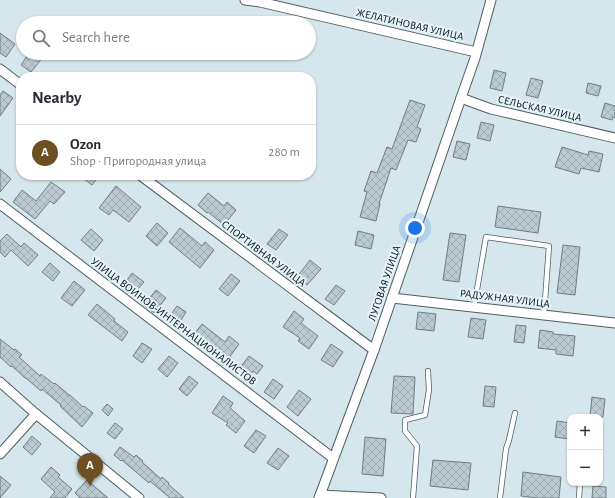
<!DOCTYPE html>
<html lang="en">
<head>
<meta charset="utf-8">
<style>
	:root { --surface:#fff; --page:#f2f2f3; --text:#2b2b33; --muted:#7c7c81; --line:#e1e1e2; --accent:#6e4f24 }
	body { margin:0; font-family:"Alegreya Sans",sans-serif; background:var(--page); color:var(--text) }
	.controls { position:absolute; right:12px; bottom:12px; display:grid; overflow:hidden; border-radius:8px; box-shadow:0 1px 3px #0004 }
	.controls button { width:36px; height:36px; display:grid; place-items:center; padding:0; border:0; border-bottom:1px solid var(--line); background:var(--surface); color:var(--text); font:20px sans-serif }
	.you { position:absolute; left:415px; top:228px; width:14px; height:14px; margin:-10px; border:3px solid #fff; border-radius:50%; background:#1a73e8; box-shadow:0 0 0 6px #1a73e833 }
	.badge { display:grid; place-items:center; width:26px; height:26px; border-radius:50%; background:var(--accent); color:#fff; font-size:13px; font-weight:700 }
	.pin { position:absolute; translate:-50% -33px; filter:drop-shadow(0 1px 2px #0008) }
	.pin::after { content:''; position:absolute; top:21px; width:14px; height:12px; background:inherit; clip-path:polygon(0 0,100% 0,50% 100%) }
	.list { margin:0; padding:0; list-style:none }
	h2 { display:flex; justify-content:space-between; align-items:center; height:52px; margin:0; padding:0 16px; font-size:17px }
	h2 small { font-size:13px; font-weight:400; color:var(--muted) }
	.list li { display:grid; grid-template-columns:26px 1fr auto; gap:12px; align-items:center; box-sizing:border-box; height:56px; padding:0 16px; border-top:1px solid var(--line) }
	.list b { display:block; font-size:15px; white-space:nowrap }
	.list p { margin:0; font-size:13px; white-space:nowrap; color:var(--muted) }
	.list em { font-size:13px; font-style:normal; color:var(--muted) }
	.icon { flex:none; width:22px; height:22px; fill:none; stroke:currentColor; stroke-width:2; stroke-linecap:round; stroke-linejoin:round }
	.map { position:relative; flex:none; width:615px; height:498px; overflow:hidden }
	.search { position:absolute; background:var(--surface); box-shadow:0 1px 3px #0004; left:16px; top:16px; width:300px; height:44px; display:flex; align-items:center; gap:10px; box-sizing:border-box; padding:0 14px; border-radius:22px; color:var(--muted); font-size:15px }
	.panel { position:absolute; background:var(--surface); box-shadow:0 1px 3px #0004; left:16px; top:72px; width:300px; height:108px; border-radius:16px }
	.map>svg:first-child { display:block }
	.building { fill:url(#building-cross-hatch); stroke:#6f7d83 }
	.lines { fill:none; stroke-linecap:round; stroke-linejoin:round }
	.service-casing { stroke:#4f5d63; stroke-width:6 }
	.minor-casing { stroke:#4f5d63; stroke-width:11 }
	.service { stroke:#fff; stroke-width:4.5 }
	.minor { stroke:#fff; stroke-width:9 }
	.labels { text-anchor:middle; stroke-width:4; stroke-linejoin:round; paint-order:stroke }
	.street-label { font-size:11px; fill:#0a0f11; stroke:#e3f4fa }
</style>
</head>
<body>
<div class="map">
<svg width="615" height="498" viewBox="0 0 615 498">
	<defs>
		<pattern id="building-cross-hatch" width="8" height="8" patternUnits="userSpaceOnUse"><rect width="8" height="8" fill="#bacad0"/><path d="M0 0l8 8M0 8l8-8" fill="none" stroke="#9facb2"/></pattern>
	</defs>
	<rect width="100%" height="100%" fill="#d6e6ed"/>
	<g class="building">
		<polygon points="0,33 15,44 6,57 0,53"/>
		<polygon points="29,53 37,53 43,57 31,72 21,65"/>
		<polygon points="494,70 506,73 502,91 490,88"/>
		<polygon points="531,78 543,81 538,98 526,95"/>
		<polygon points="588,83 601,86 598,96 586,93"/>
		<polygon points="3,91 13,98 0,116 0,95"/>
		<polygon points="410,100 425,105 417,127 421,129 416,142 408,140 396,170 391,168 379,204 380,204 376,221 360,217 367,192 364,191 371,171 377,173 387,147 392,149"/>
		<polygon points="605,103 615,106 615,118 613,117 612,120 601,117"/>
		<polygon points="481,122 494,125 490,141 477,138"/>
		<polygon points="457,141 470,144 466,160 453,157"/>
		<polygon points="562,147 588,155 589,151 603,154 599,172 581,168 579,174 555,167"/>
		<polygon points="0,169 11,179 0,192"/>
		<polygon points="79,175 100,175 92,185"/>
		<polygon points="51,182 65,192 54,204 50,201 35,219 13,202 22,190 36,201"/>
		<polygon points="116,186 141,207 129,222 113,210 109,215 99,208"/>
		<polygon points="208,193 224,206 227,202 236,210 224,225 208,212 207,213 198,205"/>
		<polygon points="498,206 541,212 538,233 495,227"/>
		<polygon points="157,223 168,233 157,246 146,236"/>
		<polygon points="180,228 202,246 205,242 214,250 200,268 169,242"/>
		<polygon points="91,229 103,240 94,251 81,240"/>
		<polygon points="279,229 288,235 276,250 267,244"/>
		<polygon points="358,231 374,235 371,249 355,245"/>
		<polygon points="450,233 466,235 459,282 443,280"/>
		<polygon points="7,234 21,247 24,243 38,255 28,266 11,250 5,257 0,252 0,241"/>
		<polygon points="563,245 580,247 575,295 557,293"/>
		<polygon points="310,260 321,269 307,285 297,277"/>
		<polygon points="50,263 60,272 53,281 42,272"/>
		<polygon points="132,273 144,282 133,295 122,287"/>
		<polygon points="231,274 240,281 228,296 219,289"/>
		<polygon points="74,281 85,290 72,306 61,298"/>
		<polygon points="336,285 345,291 334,305 325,299"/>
		<polygon points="156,290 166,298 154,313 144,305"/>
		<polygon points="97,304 115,319 114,321 128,332 122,341 88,315"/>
		<polygon points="177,306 186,312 176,328 166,321"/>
		<polygon points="294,311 304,319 301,323 318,336 309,349 298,341 300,338 283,327"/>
		<polygon points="418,312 436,314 434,331 416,329"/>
		<polygon points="471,318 486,320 483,339 468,337"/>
		<polygon points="202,324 225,342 229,336 239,344 226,362 207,347 206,348 192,337"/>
		<polygon points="516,325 526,326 524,343 514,342"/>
		<polygon points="540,330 553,332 553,334 575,336 573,356 556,354 556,350 538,348"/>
		<polygon points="0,339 14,350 15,349 22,355 19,357 40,376 41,374 54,384 55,383 69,395 70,395 83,407 84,406 93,413 82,427 60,406 61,405 42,389 41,391 26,378 25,378 12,366 11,367 0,357"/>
		<polygon points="142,343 152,349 142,363 133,356"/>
		<polygon points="331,344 343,352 333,367 321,360"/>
		<polygon points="169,356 178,363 167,377 158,369"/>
		<polygon points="249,356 263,366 257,374 253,371 249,377 239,369"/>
		<polygon points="189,376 198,383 187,396 179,389"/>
		<polygon points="394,376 415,377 413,414 391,413"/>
		<polygon points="273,379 283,386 274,399 264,392"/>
		<polygon points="485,386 496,387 494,407 483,406"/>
		<polygon points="299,390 311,399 298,416 287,407"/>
		<polygon points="223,396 233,403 230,408 245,421 236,433 226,425 228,423 212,413"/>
		<polygon points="592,397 605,399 603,417 590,416"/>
		<polygon points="107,404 113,409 108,416 102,410"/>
		<polygon points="557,421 570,423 569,439 555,437"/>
		<polygon points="115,423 123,429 115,439 107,433"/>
		<polygon points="256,430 266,436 254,453 244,446"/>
		<polygon points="32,436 41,444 32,455 23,447"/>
		<polygon points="365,437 386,439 383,476 362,474"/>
		<polygon points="120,447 134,457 136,455 143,461 142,462 161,479 162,477 169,483 168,484 184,498 170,498 150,481 149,483 122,460 121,461 114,455"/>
		<polygon points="278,448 289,456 278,470 267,463"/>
		<polygon points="433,460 471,463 468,490 430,486"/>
		<polygon points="51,467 60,475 58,477 72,489 65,498 50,498 55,492 41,479"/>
		<polygon points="523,472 561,477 559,498 537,498 521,496"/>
		<polygon points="0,476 11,485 0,498"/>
		<polygon points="87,480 108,498 80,498 75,493"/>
		<polygon points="593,486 606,487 606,498 592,498"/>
	</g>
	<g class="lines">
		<g class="service-casing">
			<g id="service">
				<polyline points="474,307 486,237 549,246 544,315"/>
				<polyline points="413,498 417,446 405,431 405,420 425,415 429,390 428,371"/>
				<polyline points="500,498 506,449 509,440 515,413"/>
				<polyline points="579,498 580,483"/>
			</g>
		</g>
		<g class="minor-casing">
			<g id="minor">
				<polyline points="245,0 260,2 476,52"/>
				<polyline points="0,69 21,85"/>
				<polyline points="461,98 491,109 615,138"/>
				<polyline points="140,175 374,350"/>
				<polyline points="0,204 333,458"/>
				<polyline points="392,298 615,323"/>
				<polyline points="0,382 36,414 139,498"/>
				<polyline points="0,454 36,414"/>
				<polyline points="320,495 381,498"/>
				<polyline points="319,498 374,350 461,98 475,58 491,0"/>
			</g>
		</g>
		<use href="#service" class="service"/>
		<use href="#minor" class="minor"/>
	</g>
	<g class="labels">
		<g class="street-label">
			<text transform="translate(410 24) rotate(13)" y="4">ЖЕЛАТИНОВАЯ УЛИЦА</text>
			<text transform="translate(540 108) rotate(13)" y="4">СЕЛЬСКАЯ УЛИЦА</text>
			<text transform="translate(264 253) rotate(37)" y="4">СПОРТИВНАЯ УЛИЦА</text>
			<text transform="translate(384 283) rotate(-71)" y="4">ЛУГОВАЯ УЛИЦА</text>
			<text transform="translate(505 298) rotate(7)" y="4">РАДУЖНАЯ УЛИЦА</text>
			<text transform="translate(174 321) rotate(37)" y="4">УЛИЦА ВОИНОВ-ИНТЕРНАЦИОНАЛИСТОВ</text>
		</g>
	</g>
</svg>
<div class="controls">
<button>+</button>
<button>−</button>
</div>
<div class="you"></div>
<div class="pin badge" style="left:90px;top:486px">A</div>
<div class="search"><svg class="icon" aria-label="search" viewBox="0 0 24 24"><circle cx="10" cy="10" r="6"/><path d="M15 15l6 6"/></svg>Search here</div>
<section class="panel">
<h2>Nearby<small></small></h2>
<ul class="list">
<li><span class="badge">A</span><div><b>Ozon</b><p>Shop · Пригородная улица</p></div><em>280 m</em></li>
</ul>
</section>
</div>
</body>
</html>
